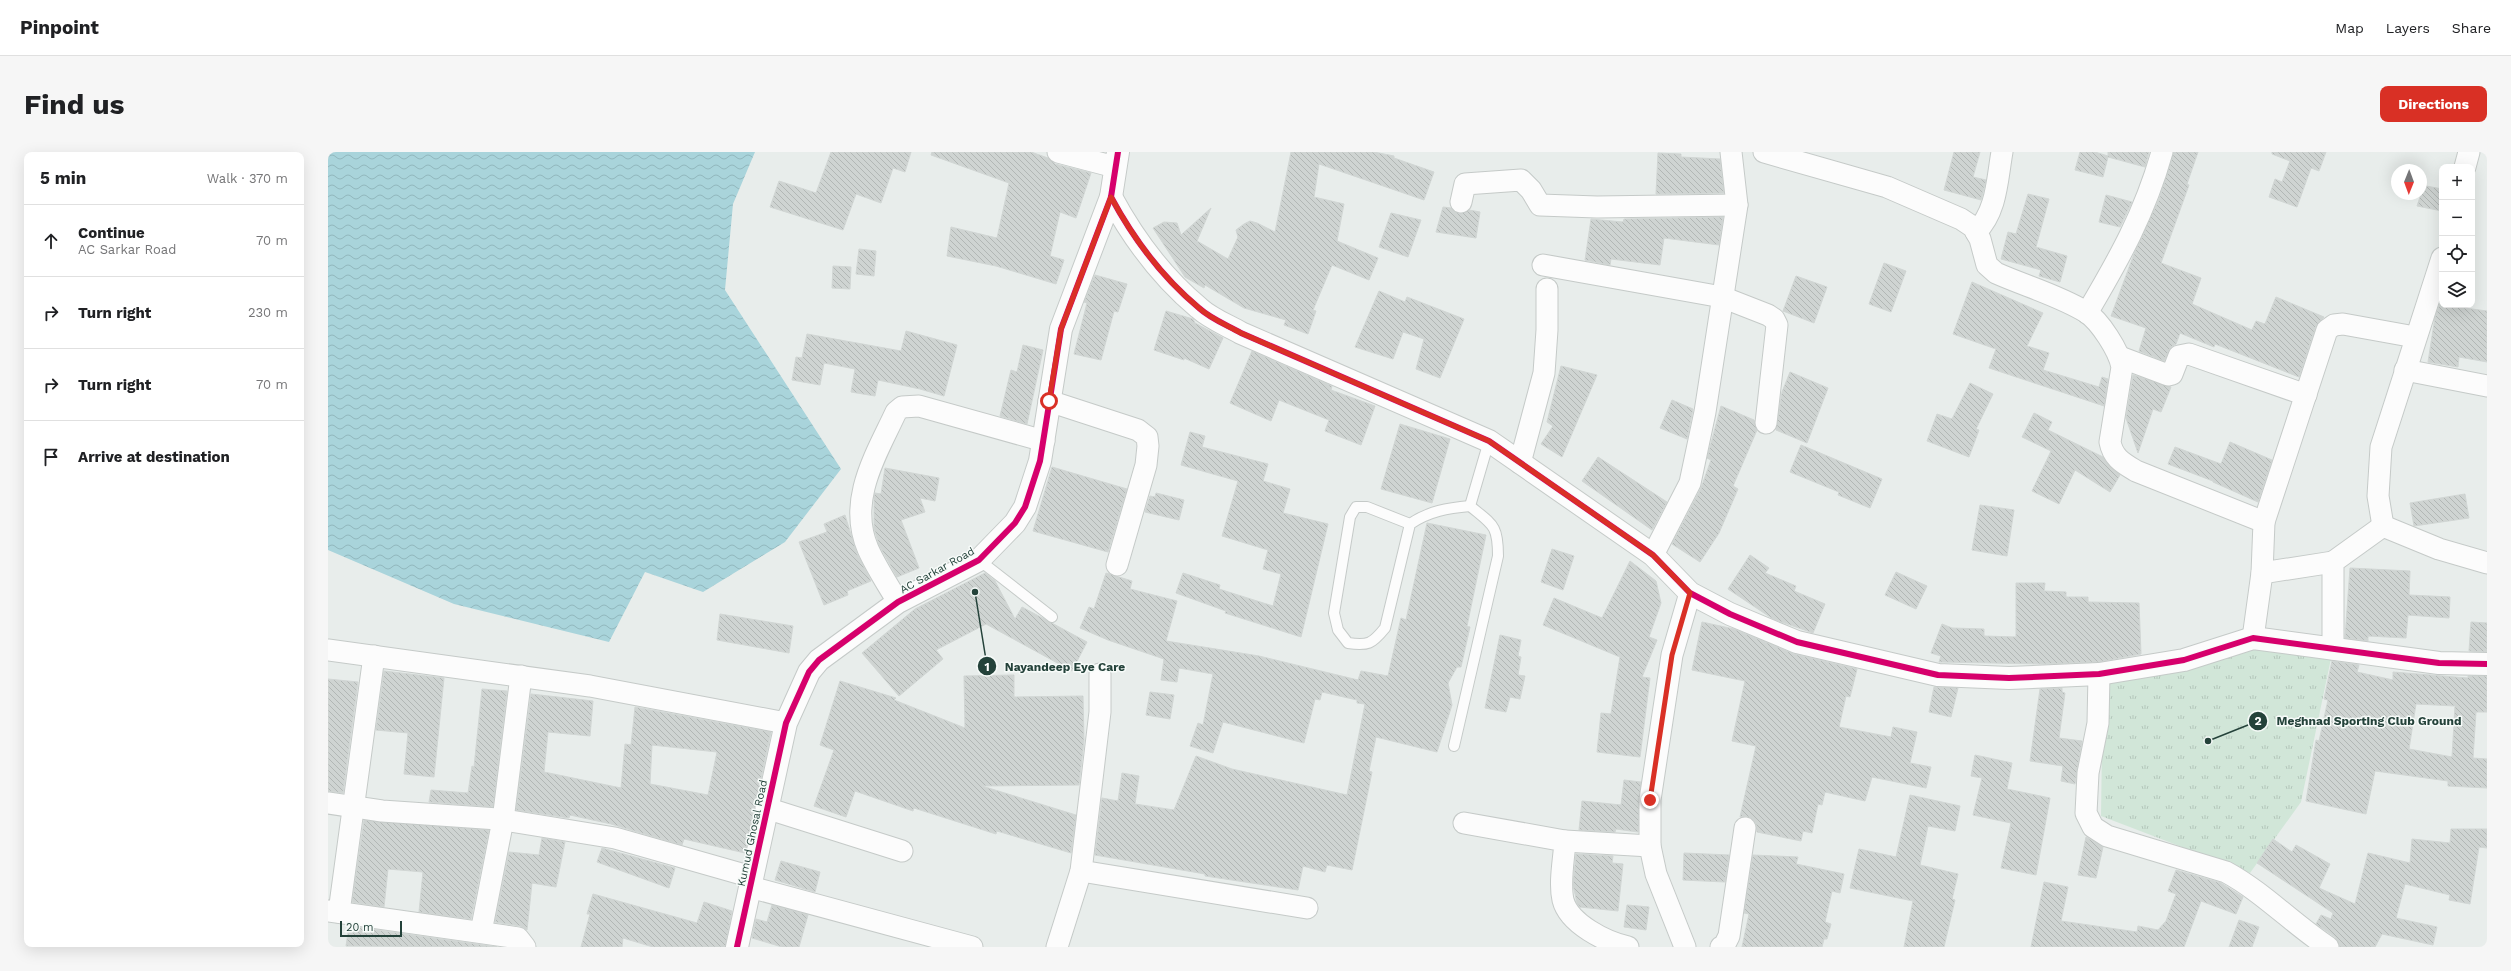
<!DOCTYPE html>
<html lang="en">
<head>
<meta charset="utf-8">
<style>
	:root { --surface:#fff; --page:#f6f6f6; --text:#202124; --muted:#757577; --line:#e0e0e0; --accent:#d93025 }
	body { margin:0; font-family:"Work Sans",sans-serif; background:var(--page); color:var(--text) }
	.controls { position:absolute; right:12px; top:12px; display:grid; overflow:hidden; border-radius:8px; box-shadow:0 4px 16px #0002 }
	.controls button { width:36px; height:36px; display:grid; place-items:center; padding:0; border:0; border-bottom:1px solid var(--line); background:var(--surface); color:var(--text); font:20px sans-serif }
	.compass { position:absolute; left:2063px; top:12px; width:36px; height:36px; border-radius:50%; background:var(--surface); box-shadow:0 4px 16px #0002; rotate:181deg }
	.scale { position:absolute; left:12px; bottom:10px; width:62px; box-sizing:border-box; padding-left:4px; border:2px solid #24423a; border-top:0; font-size:11px; line-height:14px; white-space:nowrap; color:#24423a; -webkit-text-stroke:3px #f7fbf9; paint-order:stroke }
	.stop { position:absolute; width:12px; height:12px; margin:-9px; border:3px solid #d93025; border-radius:50%; background:#fff }
	.stop.end { background:#d93025; border-color:#fff; box-shadow:0 1px 4px #0008 }
	.list { margin:0; padding:0; list-style:none }
	h2 { display:flex; justify-content:space-between; align-items:center; height:52px; margin:0; padding:0 16px; font-size:17px }
	h2 small { font-size:13px; font-weight:400; color:var(--muted) }
	.list li { display:grid; grid-template-columns:26px 1fr auto; gap:12px; align-items:center; box-sizing:border-box; height:72px; padding:0 16px; border-top:1px solid var(--line) }
	.list b { display:block; font-size:15px; white-space:nowrap }
	.list p { margin:0; font-size:13px; white-space:nowrap; color:var(--muted) }
	.list em { font-size:13px; font-style:normal; color:var(--muted) }
	.icon { flex:none; width:22px; height:22px; fill:none; stroke:currentColor; stroke-width:2; stroke-linecap:round; stroke-linejoin:round }
	.map { position:relative; flex:none; width:2159px; height:795px; overflow:hidden; border-radius:8px }
	header { display:flex; align-items:center; gap:24px; box-sizing:border-box; height:56px; padding:0 20px; background:var(--surface); border-bottom:1px solid var(--line) }
	header strong { font-size:19px }
	nav { display:flex; gap:22px; margin-inline-start:auto; font-size:14px }
	.intro { display:flex; align-items:center; justify-content:space-between; box-sizing:border-box; height:96px; padding:0 24px }
	h1 { margin:0; font-size:28px }
	.button { padding:10px 18px; border-radius:8px; background:var(--accent); color:#fff; font-size:14px; font-weight:700 }
	main { display:flex; gap:24px; padding:0 24px }
	aside { flex:1; background:var(--surface); border-radius:8px; box-shadow:0 4px 16px #0002 }
	.map>svg:first-child { display:block }
	.park { fill:url(#park-tufts) }
	.water { fill:url(#water-waves) }
	.building { fill:url(#building-back-hatch); stroke:#d1d6d4; fill-rule:evenodd }
	.lines { fill:none; stroke-linecap:round; stroke-linejoin:round }
	.service-casing { stroke:#c5cac8; stroke-width:12 }
	.minor-casing { stroke:#c5cac8; stroke-width:23 }
	.tertiary-casing { stroke:#c5cac8; stroke-width:24 }
	.service { stroke:#fcfcfc; stroke-width:10 }
	.minor { stroke:#fcfcfc; stroke-width:21 }
	.tertiary { stroke:#fcfcfc; stroke-width:22 }
	.cycleway-casing { stroke:#f7fbf9; stroke-width:8 }
	.cycleway { stroke:#d6006c; stroke-width:6 }
	.route { stroke:#d93025; stroke-width:5 }
	.labels { text-anchor:middle; stroke-width:3; stroke-linejoin:round; paint-order:stroke }
	.street-label { font-size:11px; fill:#24423a; stroke:#f7fbf9 }
	.leader { fill:none; stroke:#24423a; stroke-width:1.5 }
	.callout-dot { fill:#24423a; stroke:#f7fbf9; stroke-width:1.5 }
	.mark-label { font-size:12px; text-anchor:middle; font-weight:bold; fill:#fff }
	.callout-label { font-size:12px; text-anchor:middle; font-weight:bold; fill:#24423a; stroke:#f7fbf9; stroke-width:3; stroke-linejoin:round; paint-order:stroke }
</style>
</head>
<body>
<header>
<strong>Pinpoint</strong>
<nav><a>Map</a><a>Layers</a><a>Share</a></nav>
</header>
<div class="intro"><h1>Find us</h1><a class="button">Directions</a></div>
<main>
<aside>
<h2>5 min<small>Walk · 370 m</small></h2>
<ul class="list">
<li><svg class="icon" aria-label="ahead" viewBox="0 0 24 24"><path d="M12 20V5M6 11l6-6 6 6"/></svg><div><b>Continue</b><p>AC Sarkar Road</p></div><em>70 m</em></li>
<li><svg class="icon" aria-label="right" viewBox="0 0 24 24"><path d="M7 20v-9h11M14 6l5 5-5 5"/></svg><div><b>Turn right</b></div><em>230 m</em></li>
<li><svg class="icon" aria-label="right" viewBox="0 0 24 24"><path d="M7 20v-9h11M14 6l5 5-5 5"/></svg><div><b>Turn right</b></div><em>70 m</em></li>
<li><svg class="icon" aria-label="arrive" viewBox="0 0 24 24"><path d="M6 21V4h12l-3 4 3 4H6"/></svg><div><b>Arrive at destination</b></div></li>
</ul>
</aside>
<div class="map">
<svg width="2159" height="795" viewBox="0 0 2159 795">
	<defs>
		<pattern id="park-tufts" width="24" height="20" patternUnits="userSpaceOnUse"><rect width="24" height="20" fill="#d1e6d8"/><path d="M3 7l-1-3M5 7V3M7 7l1-3M15 17l-1-3M17 17v-4M19 17l1-3" fill="none" stroke="#b3c6ba"/></pattern>
		<pattern id="water-waves" width="16" height="10" patternUnits="userSpaceOnUse"><rect width="16" height="10" fill="#a9d4db"/><path d="M0 5q4-4 8 0t8 0" fill="none" stroke="#91b7bd"/></pattern>
		<pattern id="building-back-hatch" width="6" height="6" patternUnits="userSpaceOnUse"><rect width="6" height="6" fill="#cfd4d2"/><path d="M-1 5l2 2M0 0l6 6M5-1l2 2" fill="none" stroke="#b2b7b5"/></pattern>
	</defs>
	<rect width="100%" height="100%" fill="#e8edeb"/>
	<polygon class="park" points="1929,492 2005,497 1973,650 1922,721 1773,664 1775,527"/>
	<polygon class="water" points="0,0 427,0 405,52 397,138 513,317 457,390 375,440 317,420 281,490 126,452 0,398"/>
	<g class="building">
		<polygon points="503,0 583,0 577,20 565,16 553,51 528,42 515,78 442,55 451,29 488,41"/>
		<polygon points="604,0 703,0 720,6 727,12 763,21 748,66 732,60 722,104 736,108 728,132 668,114 619,104 623,75 669,86 681,31 603,3"/>
		<polygon points="963,0 1046,0 1066,4 1066,6 1106,20 1096,48 991,12 986,45 1016,52 1009,89 1050,106 1041,128 1004,113 985,158 988,159 980,182 956,173 958,168 916,156 877,133 876,136 857,125 825,76 836,70 849,71 853,83 883,56 869,89 900,107 910,85 908,78 916,72 922,69 929,71 947,80"/>
		<polygon points="1626,0 1652,0 1645,25 1658,28 1653,48 1616,38"/>
		<polygon points="1752,0 1767,0 1780,4 1780,0 1821,0 1817,15 1780,5 1775,25 1747,18"/>
		<polygon points="1846,0 1870,0 1859,32 1861,33 1833,111 1873,126 1864,152 1924,178 1928,169 1937,172 1948,145 1996,165 1988,174 1971,225 1887,192 1886,195 1852,181 1848,192 1843,195 1836,209 1811,199 1818,176 1783,164 1806,102 1831,47"/>
		<polygon points="1944,0 1998,0 1991,19 1983,16 1969,55 1941,45 1947,27 1954,30 1962,9 1944,2"/>
		<polygon points="1330,1 1353,2 1353,5 1392,7 1396,41 1328,42"/>
		<polygon points="2093,33 2114,37 2114,59 2089,54 2093,42"/>
		<polygon points="1700,42 1721,47 1708,95 1739,104 1732,130 1711,124 1713,118 1673,107 1680,80 1688,82"/>
		<polygon points="1778,43 1804,50 1792,75 1771,70"/>
		<polygon points="1115,55 1123,56 1131,62 1141,58 1152,60 1148,86 1108,80"/>
		<polygon points="1063,61 1093,68 1080,105 1051,95"/>
		<polygon points="1395,65 1391,93 1336,86 1332,113 1283,107 1282,113 1257,108 1263,67 1295,70 1296,67"/>
		<polygon points="531,97 548,99 546,124 528,122"/>
		<polygon points="1556,111 1578,119 1563,160 1541,152"/>
		<polygon points="505,114 523,115 522,137 504,136"/>
		<polygon points="767,123 799,132 790,160 786,159 773,208 746,202 759,151 756,150"/>
		<polygon points="1468,124 1499,135 1486,171 1455,159"/>
		<polygon points="1644,130 1715,161 1699,194 1721,201 1715,218 1771,235 1774,225 1780,227 1776,254 1661,216 1668,197 1625,182"/>
		<polygon points="1051,139 1077,150 1079,145 1136,167 1112,226 1088,217 1096,187 1075,180 1065,207 1027,195"/>
		<polygon points="2112,151 2114,153 2159,159 2159,210 2131,205 2130,215 2100,210 2107,165"/>
		<polygon points="838,159 865,167 867,171 895,186 881,217 856,206 856,208 826,198"/>
		<polygon points="578,179 629,193 616,244 592,237 550,228 547,244 523,240 527,217 496,211 492,233 464,228 468,205 474,206 479,182 573,199"/>
		<polygon points="695,193 715,198 699,272 672,264 683,218 689,220"/>
		<polygon points="924,199 1004,234 1003,238 1047,254 1033,293 997,279 1001,268 951,248 943,269 902,251"/>
		<polygon points="1233,214 1269,223 1234,305 1213,292 1225,274 1219,270"/>
		<polygon points="1462,220 1500,236 1479,291 1448,278 1454,240"/>
		<polygon points="1805,223 1843,235 1833,260 1825,257 1810,301 1798,266"/>
		<polygon points="1642,231 1665,242 1648,277 1651,278 1641,305 1599,289 1609,262 1624,267"/>
		<polygon points="1344,248 1365,257 1359,287 1332,276"/>
		<polygon points="1393,254 1426,268 1429,278 1405,334 1410,337 1391,381 1372,410 1344,392 1373,336 1383,308 1379,306"/>
		<polygon points="1706,261 1724,270 1720,278 1775,305 1792,323 1782,340 1747,318 1731,352 1704,339 1723,299 1694,285"/>
		<polygon points="1072,272 1122,287 1104,351 1053,337"/>
		<polygon points="862,280 877,284 874,295 940,312 935,329 962,337 955,361 1000,372 973,485 897,461 898,459 848,441 855,421 892,433 891,437 945,454 953,422 935,417 940,398 894,384 910,329 853,313"/>
		<polygon points="1902,290 1944,308 1930,350 1885,330 1885,329 1840,312 1847,295 1893,312"/>
		<polygon points="1473,293 1554,327 1542,356 1510,343 1511,340 1462,320"/>
		<polygon points="1270,305 1339,350 1324,378 1254,329"/>
		<polygon points="724,315 799,337 780,400 705,379"/>
		<polygon points="557,316 611,326 607,349 592,346 597,360 573,368 591,416 569,425 551,393 546,376 546,345 547,341 553,342"/>
		<polygon points="828,341 856,348 851,368 817,360 822,344 827,345"/>
		<polygon points="2137,342 2141,366 2086,374 2082,351"/>
		<polygon points="1652,353 1686,358 1679,404 1644,398"/>
		<polygon points="517,363 529,402 543,429 519,439 520,443 496,453 471,390 499,380 496,372"/>
		<polygon points="1099,371 1158,383 1139,474 1142,475 1133,515 1129,515 1120,531 1124,553 1109,600 1048,585 1041,619 1044,620 1024,718 999,713 997,720 975,714 970,738 877,724 877,722 767,703 774,646 790,649 794,621 811,624 807,652 846,658 868,604 904,617 1019,643 1037,552 1029,551 1029,548 994,540 992,548 987,547 976,591 895,570 885,601 862,594 870,571 875,573 885,522 851,516 849,530 833,528 836,507 780,488 752,476 761,455 766,457 778,421 804,429 802,437 849,449 838,489 931,504 1030,528 1033,519 1060,524 1073,466 1078,468"/>
		<polygon points="1224,397 1246,404 1235,438 1213,430"/>
		<polygon points="1422,403 1441,416 1437,421 1468,434 1466,439 1497,452 1485,481 1445,467 1400,437"/>
		<polygon points="1302,409 1328,429 1333,451 1321,485 1329,488 1314,525 1322,526 1312,605 1269,600 1273,561 1283,562 1292,505 1215,473 1226,446 1274,466"/>
		<polygon points="2022,416 2082,419 2081,443 2122,445 2121,466 2080,463 2078,486 2040,484 2040,489 2017,486"/>
		<polygon points="1568,420 1599,434 1588,457 1557,443"/>
		<polygon points="657,421 667,429 687,467 694,455 759,490 744,519 658,472 608,498 615,507 571,544 534,501 587,457"/>
		<polygon points="1688,431 1717,431 1716,439 1738,440 1738,445 1760,445 1760,450 1811,451 1813,502 1770,510 1715,512 1611,510 1613,504 1603,501 1614,472 1624,476 1656,477 1656,484 1688,485"/>
		<polygon points="392,462 465,474 461,501 389,488"/>
		<polygon points="1374,470 1406,477 1466,502 1529,517 1522,545 1518,544 1511,575 1563,585 1565,575 1589,580 1582,611 1603,615 1598,636 1544,625 1537,649 1497,640 1494,653 1490,652 1484,681 1475,679 1473,689 1429,680 1428,672 1425,667 1418,664 1412,665 1428,594 1404,589 1417,529 1364,518"/>
		<polygon points="2143,470 2159,471 2159,500 2141,499"/>
		<polygon points="1172,483 1193,488 1190,504 1193,505 1190,523 1197,524 1192,547 1182,545 1178,560 1157,556"/>
		<path d="M 2004,509 L 2031,513 L 2029,520 L 2065,528 L 2065,520 L 2140,526 L 2140,524 L 2159,524 L 2159,560 L 2148,560 L 2145,606 L 2159,607 L 2159,636 L 2120,634 L 2120,629 L 2047,619 L 2038,662 L 1978,649 L 1988,588 L 1991,589 L 2000,548 L 1996,547 ZM 2088,552 L 2127,554 L 2124,605 L 2081,597 Z"/>
		<polygon points="56,519 116,526 106,625 76,622 80,581 48,578"/>
		<polygon points="686,523 686,545 755,544 756,589 751,633 654,634 748,663 743,701 669,679 668,682 586,656 585,659 527,639 518,665 486,654 506,598 492,593 512,529 568,546 566,548 637,576 636,524"/>
		<polygon points="0,527 30,530 15,641 0,639"/>
		<polygon points="1606,535 1630,536 1623,565 1601,560"/>
		<polygon points="1734,536 1734,540 1737,541 1731,586 1754,589 1747,632 1733,629 1735,614 1702,609 1712,537"/>
		<polygon points="154,537 179,539 165,655 101,650 103,638 140,641 144,614 146,615"/>
		<polygon points="822,540 846,543 842,567 818,563"/>
		<path d="M 203,542 L 265,549 L 262,584 L 220,580 L 216,620 L 293,636 L 297,592 L 303,593 L 307,555 L 443,580 L 417,701 L 356,687 L 354,693 L 283,672 L 242,663 L 241,666 L 188,658 ZM 324,593 L 389,600 L 380,643 L 322,632 Z"/>
		<polygon points="1647,603 1684,611 1679,637 1722,646 1708,723 1673,716 1683,671 1645,663 1654,626 1643,624"/>
		<polygon points="1296,628 1313,630 1310,680 1288,677 1287,680 1251,678 1254,649 1293,653"/>
		<polygon points="1582,643 1632,654 1627,679 1600,674 1592,713 1630,722 1624,747 1627,748 1616,795 1576,795 1585,749 1522,736 1531,697 1568,705"/>
		<polygon points="36,668 161,678 143,767 91,760 95,720 60,717 56,755 24,750"/>
		<polygon points="2123,677 2159,677 2159,696 2151,695 2142,752 2121,748 2122,743 2077,732 2068,766 2109,775 2105,793 2054,782 2047,795 2012,795 2007,785 1988,772 1993,763 2003,767 2005,761 1929,711 1945,687 1964,700 1968,693 2002,712 1991,736 2027,752 2040,701 2082,711 2084,687 2122,691"/>
		<polygon points="1758,685 1775,695 1768,726 1750,723"/>
		<polygon points="214,686 237,690 228,735 204,731 199,778 192,774 167,770 181,700 211,703"/>
		<polygon points="274,696 347,716 341,736 269,710"/>
		<polygon points="1356,701 1401,703 1397,730 1355,728"/>
		<polygon points="1248,702 1285,704 1284,711 1295,712 1290,759 1252,755 1249,751 1245,733"/>
		<polygon points="1425,703 1470,705 1468,712 1516,722 1512,741 1504,739 1497,770 1503,772 1499,787 1496,787 1494,795 1414,795 1421,762 1416,761"/>
		<polygon points="453,709 492,720 487,740 447,728"/>
		<polygon points="1848,718 1893,731 1915,745 1908,762 1873,749 1856,795 1703,795 1716,730 1740,735 1733,769 1809,780 1810,774 1830,778 1838,769 1848,742 1840,739"/>
		<polygon points="265,742 369,771 376,750 404,759 397,795 325,795 295,786 294,795 253,795 262,762 259,762"/>
		<polygon points="444,753 480,763 471,795 454,795 424,786 428,767 439,770"/>
		<polygon points="1299,753 1321,755 1318,778 1296,775"/>
		<polygon points="1911,768 1931,775 1924,795 1901,795"/>
		<polygon points="21,774 169,795 18,794"/>
	</g>
	<g class="lines">
		<g class="service-casing">
			<g id="service">
				<path d="M 1082,372 L 1039,355 L 1028,355 L 1022,365 L 1006,461 L 1010,478 L 1020,491 C 1040,494 1044,492 1057,476 L 1082,372 C 1101,359 1120,356 1142,354"/>
				<polyline points="651,408 724,465"/>
				<path d="M 1126,594 L 1170,404 C 1170,373 1165,373 1142,354 L 1161,289"/>
			</g>
		</g>
		<g class="minor-casing">
			<g id="minor">
				<polyline points="730,0 787,15"/>
				<path d="M 1436,0 L 1559,35 L 1633,67 L 1645,75 L 1652,87 L 1659,113 L 1668,121 C 1697,134 1730,143 1758,160 C 1772,169 1791,199 1794,215 L 1782,290 C 1785,306 1795,311 1808,319 L 1936,370 L 1934,421 L 1925,486"/>
				<polyline points="2137,15 2141,0"/>
				<polyline points="1133,50 1137,32 1193,28 1203,38 1212,53 1269,55 1409,53"/>
				<path d="M 1648,80 C 1669,59 1669,28 1674,0"/>
				<polyline points="1215,113 1394,145 1440,163 1446,167 1449,173 1438,271"/>
				<path d="M 1759,161 C 1791,107 1817,61 1834,0"/>
				<polyline points="1792,205 1840,223 1844,222 1851,204 1861,202 1978,243"/>
				<polyline points="2077,218 2159,234"/>
				<polyline points="721,249 810,278 819,285 820,294 818,313 789,413"/>
				<polyline points="1192,311 1216,221 1219,178 1219,137"/>
				<polyline points="1936,370 1999,178 2006,173 2015,172 2087,185"/>
				<polyline points="2055,374 2050,344 2053,295 2114,106"/>
				<polyline points="1325,403 1362,331 1377,260 1409,53 1403,0"/>
				<polyline points="1934,421 2005,410"/>
				<path d="M 570,450 C 560,433 548,415 540,397 C 519,348 548,303 568,260 L 574,255 L 591,254 L 716,289"/>
				<polyline points="2005,497 2005,410 2055,374 2111,397 2159,411"/>
				<polyline points="0,498 262,534 458,571"/>
				<path d="M 1771,522 L 1770,571 L 1760,621 L 1758,661 L 1765,675 L 1779,684 L 1898,720 C 1935,740 1965,772 2000,795"/>
				<polyline points="0,651 54,659 170,667 287,686 424,725"/>
				<polyline points="438,656 574,699"/>
				<path d="M 1136,671 L 1237,689 C 1236,707 1231,730 1235,748 C 1241,772 1278,790 1300,795"/>
				<polyline points="1237,689 1322,694"/>
				<polyline points="753,719 979,756"/>
				<polyline points="422,735 644,795"/>
				<polyline points="0,759 177,784 190,786 197,795"/>
				<polyline points="11,760 46,504"/>
				<polyline points="153,780 175,668 193,524"/>
				<polyline points="729,795 753,719 772,560 772,522"/>
				<polyline points="1357,795 1328,722 1322,694 1322,648 1344,503 1362,441"/>
				<polyline points="1393,795 1396,794 1401,784 1417,676"/>
			</g>
		</g>
		<g class="tertiary-casing">
			<g id="tertiary">
				<path d="M 783,45 C 805,86 835,126 871,156 C 883,167 899,173 913,181 L 1161,289 L 1325,403 L 1362,441 L 1402,462 L 1469,490 L 1610,523 L 1681,526 L 1771,522 L 1856,508 L 1925,486 L 2111,511 L 2159,512"/>
				<polyline points="409,795 458,571 481,520 491,508 570,450 651,408 687,371 697,355 712,309 733,177 783,45 790,0"/>
			</g>
		</g>
		<use href="#service" class="service"/>
		<use href="#minor" class="minor"/>
		<use href="#tertiary" class="tertiary"/>
		<g class="cycleway-casing">
			<g id="cycleway">
				<path d="M 783,45 C 805,86 835,126 871,156 C 883,167 899,173 913,181 L 1161,289 L 1325,403 L 1362,441 L 1402,462 L 1469,490 L 1610,523 L 1681,526 L 1771,522 L 1856,508 L 1925,486 L 2111,511 L 2159,512"/>
				<polyline points="409,795 458,571 481,520 491,508 570,450 651,408 687,371 697,355 712,309 733,177 783,45 790,0"/>
			</g>
		</g>
		<use href="#cycleway" class="cycleway"/>
	</g>
	<g class="lines">
		<path class="route" d="M 721,249 L 733,177 L 783,45 C 805,86 835,126 871,156 C 883,167 899,173 913,181 L 1161,289 L 1325,403 L 1362,441 L 1344,503 L 1322,648"/>
	</g>
	<g class="labels">
		<g class="street-label">
			<text transform="translate(609 418) rotate(-29)" y="4">AC Sarkar Road</text>
			<text transform="translate(424 681) rotate(-78)" y="4">Kumud Ghosal Road</text>
		</g>
	</g>
	<path class="leader" d="M647 440L659 514M1880 589L1930 569"/>
	<g class="callout-dot">
		<circle cx="647" cy="440" r="4"/>
		<circle cx="1880" cy="589" r="4"/>
		<circle cx="659" cy="514" r="10"/>
		<circle cx="1930" cy="569" r="10"/>
	</g>
	<g class="mark-label">
		<text x="659" y="519">1</text>
		<text x="1930" y="573">2</text>
	</g>
	<g class="callout-label">
		<text x="737" y="519">Nayandeep Eye Care</text>
		<text x="2041" y="573">Meghnad Sporting Club Ground</text>
	</g>
</svg>
<div class="controls">
<button>+</button>
<button>−</button>
<button><svg class="icon" aria-label="locate" viewBox="0 0 24 24"><circle cx="12" cy="12" r="6"/><path d="M12 2v4M12 18v4M2 12h4M18 12h4"/></svg></button>
<button><svg class="icon" aria-label="layers" viewBox="0 0 24 24"><path d="M12 4l9 5-9 5-9-5zM3 14l9 5 9-5"/></svg></button>
</div>
<svg class="compass" viewBox="-18 -18 36 36"><path d="M0-13l5 13h-10z" fill="#e53935"/><path d="M0 13l5-13h-10z" fill="#757577"/></svg>
<div class="scale">20 m</div>
<div class="stop" style="left:721px;top:249px"></div>
<div class="stop end" style="left:1322px;top:648px"></div>
</div>
</main>
</body>
</html>
